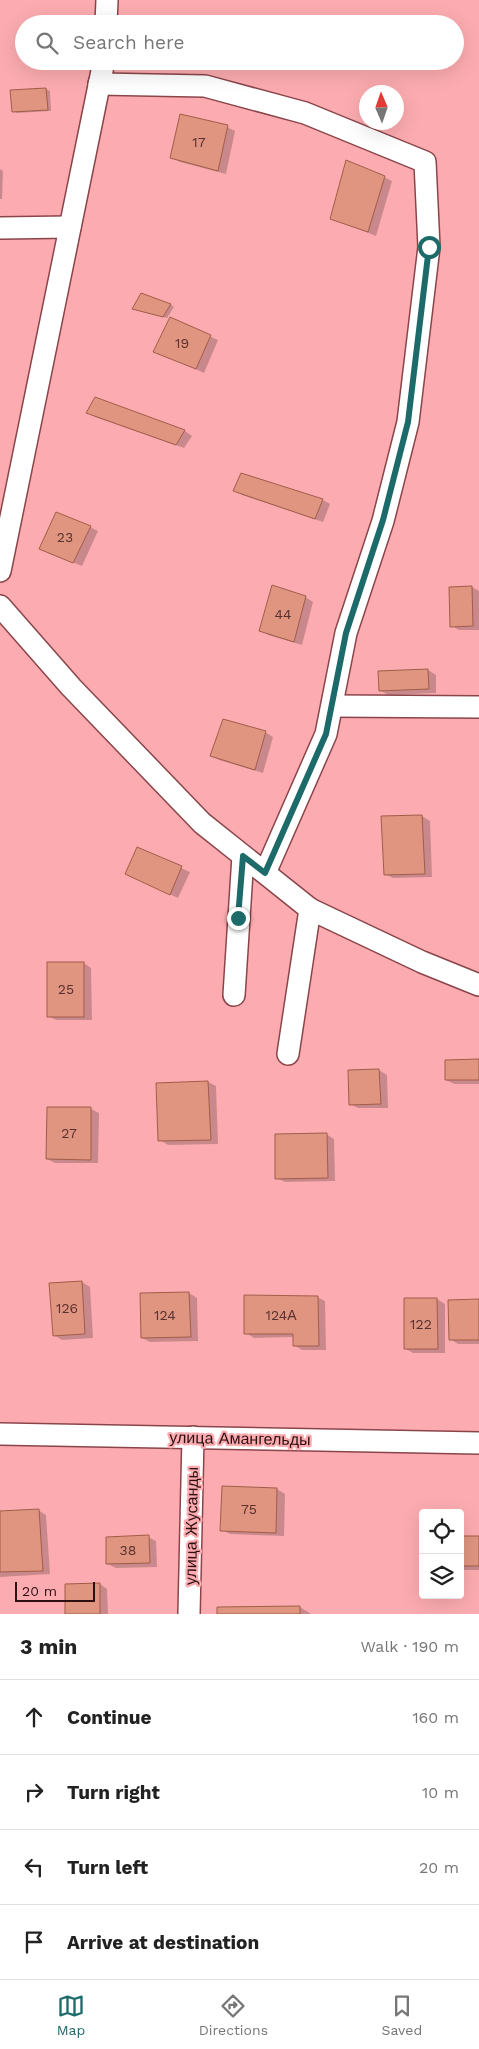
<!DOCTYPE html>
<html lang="en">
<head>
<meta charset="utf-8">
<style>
	:root { --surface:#fff; --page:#f6f6f6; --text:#222; --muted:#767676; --line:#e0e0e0; --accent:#1d6a6b }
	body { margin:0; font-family:"Work Sans",sans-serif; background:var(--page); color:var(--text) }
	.controls { position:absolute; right:15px; bottom:15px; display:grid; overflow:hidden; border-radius:5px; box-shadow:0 5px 20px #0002 }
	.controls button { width:45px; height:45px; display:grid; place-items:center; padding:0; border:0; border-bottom:1px solid var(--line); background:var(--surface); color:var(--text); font:25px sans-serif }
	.compass { position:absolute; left:359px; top:85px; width:45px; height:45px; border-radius:50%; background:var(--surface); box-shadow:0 5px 20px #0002; rotate:358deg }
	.scale { position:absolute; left:15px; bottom:12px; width:80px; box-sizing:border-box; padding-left:5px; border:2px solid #2c1012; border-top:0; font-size:14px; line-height:18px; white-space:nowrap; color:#2c1012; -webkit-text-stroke:4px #fcacb0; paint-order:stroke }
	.stop { position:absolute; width:15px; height:15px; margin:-11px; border:4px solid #1d6a6b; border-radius:50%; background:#fff }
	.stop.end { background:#1d6a6b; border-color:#fff; box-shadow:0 1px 5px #0008 }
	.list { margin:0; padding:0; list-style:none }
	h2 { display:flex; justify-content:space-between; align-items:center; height:65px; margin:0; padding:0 20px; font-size:21px }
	h2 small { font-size:16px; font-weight:400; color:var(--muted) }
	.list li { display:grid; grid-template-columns:32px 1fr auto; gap:15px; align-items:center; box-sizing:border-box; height:75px; padding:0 20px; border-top:1px solid var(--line) }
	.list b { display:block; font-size:19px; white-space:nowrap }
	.list em { font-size:16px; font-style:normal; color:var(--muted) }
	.icon { flex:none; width:28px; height:28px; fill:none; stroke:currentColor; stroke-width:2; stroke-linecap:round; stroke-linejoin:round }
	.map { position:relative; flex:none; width:479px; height:1614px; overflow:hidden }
	.search { position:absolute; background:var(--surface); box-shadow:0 5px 20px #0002; left:15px; right:15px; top:15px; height:55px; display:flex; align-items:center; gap:12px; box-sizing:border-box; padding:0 18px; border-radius:28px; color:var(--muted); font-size:19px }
	.sheet { height:365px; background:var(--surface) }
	nav { display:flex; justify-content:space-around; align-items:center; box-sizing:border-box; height:70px; border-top:1px solid var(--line); background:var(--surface); font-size:14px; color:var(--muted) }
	nav a { display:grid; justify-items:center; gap:2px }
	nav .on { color:var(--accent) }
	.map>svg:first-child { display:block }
	.shadow { fill:#0003 }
	.building { fill:#df9580; stroke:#a15d49 }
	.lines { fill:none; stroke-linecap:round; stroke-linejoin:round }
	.minor-casing { stroke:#8a454a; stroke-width:24 }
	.minor { stroke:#fff; stroke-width:21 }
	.route { stroke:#1d6a6b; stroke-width:6 }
	.labels { text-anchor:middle; stroke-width:4.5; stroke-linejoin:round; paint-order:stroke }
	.number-label { font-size:14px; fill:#59312e }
	.street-label { font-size:16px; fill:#2c1012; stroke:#fcacb0 }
</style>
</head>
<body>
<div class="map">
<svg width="479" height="1614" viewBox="0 0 479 1614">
	<rect width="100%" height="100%" fill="#fcacb0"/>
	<g class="shadow">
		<polygon points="46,89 50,91 51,111 17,113 13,111 12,91"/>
		<polygon points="227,127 235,131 226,174 180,162 172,157"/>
		<polygon points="0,169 3,171 2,199 0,199"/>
		<polygon points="384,177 392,181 376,236 331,218"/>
		<polygon points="141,295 171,305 174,307 167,318 137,310"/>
		<polygon points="170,319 218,340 204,373 155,351"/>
		<polygon points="95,399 185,431 192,436 184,448 95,417 88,413"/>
		<polygon points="235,491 323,500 330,504 323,522 242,495"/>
		<polygon points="90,527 98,531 82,566 48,553"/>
		<polygon points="472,587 479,591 479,630 459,630 452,626"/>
		<polygon points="305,597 313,602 302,645 268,635 261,630"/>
		<polygon points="428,670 436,675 436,693 388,695 380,690"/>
		<polygon points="265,732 273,737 263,773 219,760 212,756"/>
		<polygon points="422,816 430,821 432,877 393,878 385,874 382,817"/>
		<polygon points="138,849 190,872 178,898 134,878"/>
		<polygon points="84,963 91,968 92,1020 56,1020 48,1016"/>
		<polygon points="479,1061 479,1084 454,1084 446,1080"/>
		<polygon points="379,1070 387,1075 388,1108 358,1108 350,1104"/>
		<polygon points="208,1082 216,1086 218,1144 168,1145 160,1140 158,1084"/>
		<polygon points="91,1109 99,1113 98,1163 55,1163 47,1159"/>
		<polygon points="326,1134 334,1139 335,1181 285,1182 277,1178"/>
		<polygon points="82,1282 90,1287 93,1338 62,1340 54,1335"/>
		<polygon points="189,1293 197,1298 198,1341 150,1342 142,1338"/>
		<polygon points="317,1297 325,1301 326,1350 302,1350 294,1345 294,1337 254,1338 246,1333"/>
		<polygon points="437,1299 445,1304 445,1353 413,1353 406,1349"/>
		<polygon points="479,1300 479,1344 458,1344 450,1339"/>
		<polygon points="277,1489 285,1494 284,1536 230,1534 222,1530"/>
		<polygon points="38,1510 46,1515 50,1574 0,1577 0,1512"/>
		<polygon points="148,1537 156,1541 157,1567 116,1568 108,1564"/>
		<rect x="460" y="1537" width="19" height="33"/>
		<polygon points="100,1584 107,1589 108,1614 66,1614"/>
		<polygon points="300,1607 311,1614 218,1614"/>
	</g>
	<g class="building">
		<polygon points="46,88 48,110 12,112 10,90"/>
		<polygon points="180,114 228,125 218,171 170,158"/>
		<polygon points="346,160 385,176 368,232 330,219"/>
		<polygon points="141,293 171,304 163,317 132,309"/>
		<polygon points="170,317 211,335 196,369 153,352"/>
		<polygon points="95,397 185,430 176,445 86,413"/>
		<polygon points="241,473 323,499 315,519 233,491"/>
		<polygon points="56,512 91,526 73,563 39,549"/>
		<polygon points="272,585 306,596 294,642 259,631"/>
		<polygon points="472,586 473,626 450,627 449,587"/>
		<polygon points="428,669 429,689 379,691 378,671"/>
		<polygon points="223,719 266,731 255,770 210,756"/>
		<polygon points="422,815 425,874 384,875 381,816"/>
		<polygon points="137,847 182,866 170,895 125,874"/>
		<rect x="47" y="962" width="37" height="55"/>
		<polygon points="479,1059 479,1080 445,1080 445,1060"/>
		<polygon points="379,1069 381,1104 349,1105 348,1070"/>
		<polygon points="208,1081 211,1140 158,1141 156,1083"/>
		<polygon points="47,1107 91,1107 91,1160 46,1159"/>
		<polygon points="327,1133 328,1178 275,1179 275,1134"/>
		<polygon points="82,1281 85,1334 53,1336 49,1283"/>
		<polygon points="189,1292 191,1337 141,1338 140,1293"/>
		<polygon points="244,1295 318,1296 319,1346 293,1346 293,1334 244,1334"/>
		<polygon points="404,1298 437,1298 438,1349 404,1349"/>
		<polygon points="479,1299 479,1340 449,1340 448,1300"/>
		<polygon points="222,1486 277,1488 276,1533 220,1531"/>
		<polygon points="39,1509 43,1571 0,1572 0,1511"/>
		<polygon points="149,1535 150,1563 106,1564 106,1537"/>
		<rect x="460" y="1536" width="19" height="30"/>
		<polygon points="100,1583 100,1614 65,1614 65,1584"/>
		<polygon points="300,1606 300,1614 217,1614 217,1607"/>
	</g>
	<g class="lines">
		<g class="minor-casing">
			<g id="minor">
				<polyline points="106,24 107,0"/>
				<polyline points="99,84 205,86 305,113 425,162 429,247 408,422 383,521 346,633 326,734 265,873"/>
				<polyline points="0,228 70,227"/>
				<polyline points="0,571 104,61"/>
				<polyline points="0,606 71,687 202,823 310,909 422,962 479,985"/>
				<polyline points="332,706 479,707"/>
				<polyline points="234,995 243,856"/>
				<polyline points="288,1054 310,909"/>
				<polyline points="0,1434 479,1443"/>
				<polyline points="189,1614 193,1437"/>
			</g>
		</g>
		<use href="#minor" class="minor"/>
	</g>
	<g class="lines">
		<polyline class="route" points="238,918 243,856 265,873 326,734 346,633 383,520 408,422 429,247"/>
	</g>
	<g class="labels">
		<g class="number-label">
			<text x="199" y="147">17</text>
			<text x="182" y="348">19</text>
			<text x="65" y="542">23</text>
			<text x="283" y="619">44</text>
			<text x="66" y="994">25</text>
			<text x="69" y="1138">27</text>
			<text x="67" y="1313">126</text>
			<text x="165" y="1320">124</text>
			<text x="281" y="1320">124А</text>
			<text x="421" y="1329">122</text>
			<text x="249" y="1514">75</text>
			<text x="128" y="1555">38</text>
		</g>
		<g class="street-label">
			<text transform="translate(240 1438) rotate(1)" y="6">улица Амангельды</text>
			<text transform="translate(191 1526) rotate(-89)" y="6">улица Жусанды</text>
		</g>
	</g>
</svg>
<div class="controls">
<button><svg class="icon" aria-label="locate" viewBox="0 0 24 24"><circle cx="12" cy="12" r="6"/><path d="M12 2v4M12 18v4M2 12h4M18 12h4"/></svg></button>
<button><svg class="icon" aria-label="layers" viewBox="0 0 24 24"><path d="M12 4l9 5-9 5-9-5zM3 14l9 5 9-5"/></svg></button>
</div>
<svg class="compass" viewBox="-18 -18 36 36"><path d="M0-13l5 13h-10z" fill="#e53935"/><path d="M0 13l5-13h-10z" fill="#767676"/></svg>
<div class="scale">20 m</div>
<div class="stop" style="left:429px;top:247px"></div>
<div class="stop end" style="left:238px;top:918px"></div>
<div class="search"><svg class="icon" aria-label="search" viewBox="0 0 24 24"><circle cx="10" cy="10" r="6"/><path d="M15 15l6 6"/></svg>Search here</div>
</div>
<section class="sheet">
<h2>3 min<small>Walk · 190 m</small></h2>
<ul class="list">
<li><svg class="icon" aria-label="ahead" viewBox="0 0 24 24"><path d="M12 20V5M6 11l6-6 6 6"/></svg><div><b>Continue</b></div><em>160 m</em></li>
<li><svg class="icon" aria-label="right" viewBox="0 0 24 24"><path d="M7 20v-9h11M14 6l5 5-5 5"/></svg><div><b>Turn right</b></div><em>10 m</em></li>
<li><svg class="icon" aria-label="left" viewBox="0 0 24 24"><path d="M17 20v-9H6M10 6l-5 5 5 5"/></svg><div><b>Turn left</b></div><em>20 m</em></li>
<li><svg class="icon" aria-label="arrive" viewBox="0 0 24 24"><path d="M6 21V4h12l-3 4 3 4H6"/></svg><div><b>Arrive at destination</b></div></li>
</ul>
</section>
<nav>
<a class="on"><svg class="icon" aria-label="map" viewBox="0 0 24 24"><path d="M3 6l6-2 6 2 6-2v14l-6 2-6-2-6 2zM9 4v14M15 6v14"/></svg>Map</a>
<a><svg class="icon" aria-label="directions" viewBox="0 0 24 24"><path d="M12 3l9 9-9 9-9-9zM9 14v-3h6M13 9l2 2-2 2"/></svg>Directions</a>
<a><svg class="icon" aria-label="saved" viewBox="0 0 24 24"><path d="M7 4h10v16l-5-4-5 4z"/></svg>Saved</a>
</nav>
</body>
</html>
